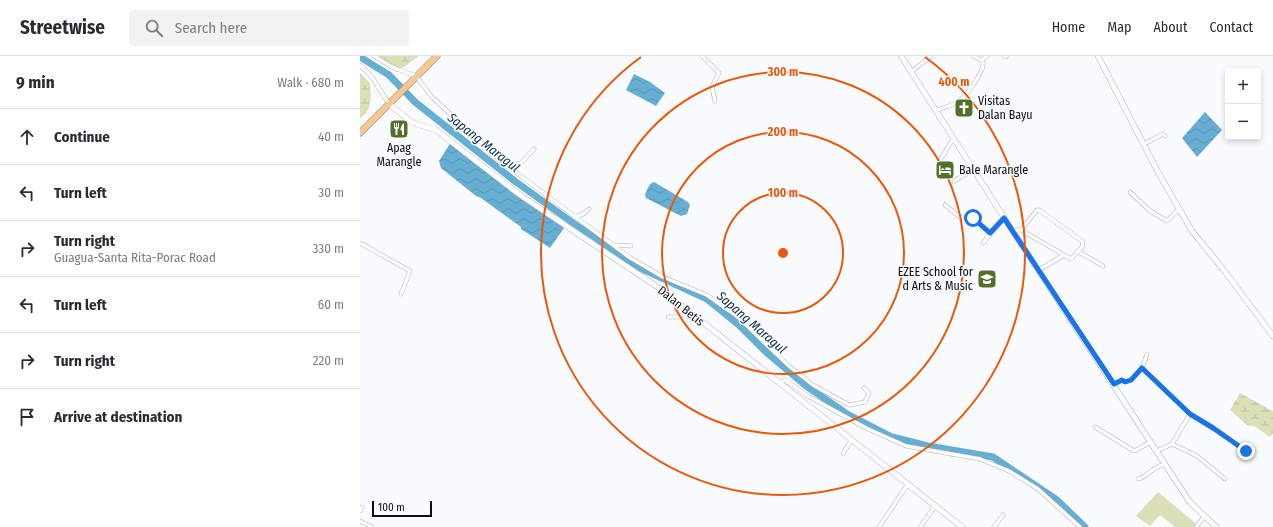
<!DOCTYPE html>
<html lang="en">
<head>
<meta charset="utf-8">
<style>
	:root { --surface:#fff; --page:#f2f2f3; --text:#2b2b33; --muted:#7c7c81; --line:#e1e1e2 }
	body { margin:0; font-family:"Fira Sans Condensed",sans-serif; background:var(--page); color:var(--text) }
	.controls { position:absolute; right:12px; top:12px; display:grid; overflow:hidden; border-radius:4px; box-shadow:0 2px 6px #0003 }
	.controls button { width:36px; height:36px; display:grid; place-items:center; padding:0; border:0; border-bottom:1px solid var(--line); background:var(--surface); color:var(--text); font:20px sans-serif }
	.scale { position:absolute; left:12px; bottom:10px; width:60px; box-sizing:border-box; padding-left:4px; border:2px solid #0e0e0f; border-top:0; font-size:11px; line-height:14px; white-space:nowrap; color:#0e0e0f; -webkit-text-stroke:3px #fafbfe; paint-order:stroke }
	.stop { position:absolute; width:12px; height:12px; margin:-9px; border:3px solid #1a73e8; border-radius:50%; background:#fff }
	.stop.end { background:#1a73e8; border-color:#fff; box-shadow:0 1px 4px #0008 }
	.list { margin:0; padding:0; list-style:none }
	h2 { display:flex; justify-content:space-between; align-items:center; height:52px; margin:0; padding:0 16px; font-size:17px }
	h2 small { font-size:13px; font-weight:400; color:var(--muted) }
	.list li { display:grid; grid-template-columns:26px 1fr auto; gap:12px; align-items:center; box-sizing:border-box; height:56px; padding:0 16px; border-top:1px solid var(--line) }
	.list b { display:block; font-size:15px; white-space:nowrap }
	.list p { margin:0; font-size:13px; white-space:nowrap; color:var(--muted) }
	.list em { font-size:13px; font-style:normal; color:var(--muted) }
	.icon { flex:none; width:22px; height:22px; fill:none; stroke:currentColor; stroke-width:2; stroke-linecap:round; stroke-linejoin:round }
	.map { position:relative; flex:none; width:913px; height:471px; overflow:hidden }
	header { display:flex; align-items:center; gap:24px; box-sizing:border-box; height:56px; padding:0 20px; background:var(--surface); border-bottom:1px solid var(--line) }
	header strong { font-size:19px }
	nav { display:flex; gap:22px; margin-inline-start:auto; font-size:14px }
	.search { width:280px; height:36px; background:var(--page); display:flex; align-items:center; gap:10px; box-sizing:border-box; padding:0 14px; border-radius:4px; color:var(--muted); font-size:15px }
	main { display:flex }
	aside { flex:1; background:var(--surface) }
	.map>svg:first-child { display:block }
	.grass { fill:#dce0b7 }
	.wetland { fill:url(#wetland-marsh) }
	.water { fill:url(#water-waves) }
	.lines { fill:none; stroke-linecap:round; stroke-linejoin:round }
	.river { stroke:#67aed3; stroke-width:7 }
	.street-casing { stroke:#afb0b3; stroke-width:4.5 }
	.secondary-casing { stroke:#afb0b3; stroke-width:6 }
	.highway-casing { stroke:#a78666; stroke-width:7 }
	.street { stroke:#fff; stroke-width:3.5 }
	.secondary { stroke:#fff; stroke-width:5 }
	.highway { stroke:#f9c795; stroke-width:6 }
	.route { stroke:#1a73e8; stroke-width:5 }
	.ring { fill:none; stroke:#e8590c; stroke-width:2 }
	.labels { text-anchor:middle; stroke-width:3; stroke-linejoin:round; paint-order:stroke }
	.poi-label { font-size:12px; fill:#0e0e0f; stroke:#fafbfe; text-anchor:start }
	.street-label { font-size:12px; fill:#0e0e0f; stroke:#fafbfe }
	.water-label { font-size:13px; font-style:italic; fill:#113242; stroke:#fafbfe }
	.centre { fill:#e8590c; stroke:#fafbfe; stroke-width:2 }
	.ring-label { font-size:12px; text-anchor:middle; font-weight:bold; fill:#e8590c; stroke:#fafbfe; stroke-width:3; stroke-linejoin:round; paint-order:stroke }
</style>
</head>
<body>
<header>
<strong>Streetwise</strong>
<div class="search"><svg class="icon" aria-label="search" viewBox="0 0 24 24"><circle cx="10" cy="10" r="6"/><path d="M15 15l6 6"/></svg>Search here</div>
<nav><a>Home</a><a>Map</a><a>About</a><a>Contact</a></nav>
</header>
<main>
<aside>
<h2>9 min<small>Walk · 680 m</small></h2>
<ul class="list">
<li><svg class="icon" aria-label="ahead" viewBox="0 0 24 24"><path d="M12 20V5M6 11l6-6 6 6"/></svg><div><b>Continue</b></div><em>40 m</em></li>
<li><svg class="icon" aria-label="left" viewBox="0 0 24 24"><path d="M17 20v-9H6M10 6l-5 5 5 5"/></svg><div><b>Turn left</b></div><em>30 m</em></li>
<li><svg class="icon" aria-label="right" viewBox="0 0 24 24"><path d="M7 20v-9h11M14 6l5 5-5 5"/></svg><div><b>Turn right</b><p>Guagua-Santa Rita-Porac Road</p></div><em>330 m</em></li>
<li><svg class="icon" aria-label="left" viewBox="0 0 24 24"><path d="M17 20v-9H6M10 6l-5 5 5 5"/></svg><div><b>Turn left</b></div><em>60 m</em></li>
<li><svg class="icon" aria-label="right" viewBox="0 0 24 24"><path d="M7 20v-9h11M14 6l5 5-5 5"/></svg><div><b>Turn right</b></div><em>220 m</em></li>
<li><svg class="icon" aria-label="arrive" viewBox="0 0 24 24"><path d="M6 21V4h12l-3 4 3 4H6"/></svg><div><b>Arrive at destination</b></div></li>
</ul>
</aside>
<div class="map">
<svg width="913" height="471" viewBox="0 0 913 471">
	<defs>
		<pattern id="wetland-marsh" width="20" height="14" patternUnits="userSpaceOnUse"><rect width="20" height="14" fill="#dce0b7"/><path d="M1 5h8M5 5V1M11 12h8M15 12V8" fill="none" stroke="#bcbf9c"/></pattern>
		<pattern id="water-waves" width="16" height="10" patternUnits="userSpaceOnUse"><rect width="16" height="10" fill="#67aed3"/><path d="M0 5q4-4 8 0t8 0" fill="none" stroke="#5894b4"/></pattern>
	</defs>
	<rect width="100%" height="100%" fill="#fafbfe"/>
	<polygon class="grass" points="798,436 840,471 815,471 800,459 790,470 776,460"/>
	<g class="wetland">
		<polygon points="13,0 59,0 37,16"/>
		<path d="M 0,17 L 10,27 C 11,41 13,54 0,62 Z"/>
		<polygon points="880,337 913,355 913,378 910,381 896,371 887,369 870,354"/>
	</g>
	<g class="water">
		<polygon points="274,18 290,26 305,37 296,50 266,34"/>
		<polygon points="845,56 862,74 837,101 822,82"/>
		<polygon points="91,86 159,141 204,172 190,192 161,173 161,171 121,142 116,140 81,112 79,105"/>
		<path d="M 294,126 L 328,146 L 330,149 L 327,158 L 321,160 L 286,142 L 285,139 C 287,134 289,127 294,126 Z"/>
	</g>
	<g class="lines">
		<polyline class="river" points="0,1 29,19 55,46 156,126 216,169 274,209 347,243 379,269 405,295 445,329 487,358 532,381 568,390 633,401 697,444 725,471"/>
		<g class="street-casing">
			<g id="street">
				<polyline points="14,0 32,11 56,20 72,41 142,106 269,201 303,221 347,239 361,249 377,260 429,310 453,329 489,349 505,346 509,337 504,332"/>
				<polyline points="342,0 359,17 352,31 355,45"/>
				<polyline points="613,0 621,4 627,0"/>
				<polyline points="644,0 646,1"/>
				<polyline points="0,9 12,21 29,48"/>
				<polyline points="551,16 571,0"/>
				<path d="M 576,55 C 583,51 592,50 599,45 C 606,40 625,15 623,6 L 621,4"/>
				<polyline points="784,88 803,78 805,80"/>
				<polyline points="579,106 593,83"/>
				<polyline points="148,111 161,107 174,93"/>
				<polyline points="594,125 613,114"/>
				<polyline points="770,136 789,154 807,165 819,153"/>
				<polyline points="585,149 601,162 613,162 630,177"/>
				<polyline points="214,161 223,158 229,153"/>
				<polyline points="652,174 661,174 711,203 723,190 722,185 679,154 677,154 661,174"/>
				<polyline points="0,187 50,215 41,238"/>
				<polyline points="623,187 644,162"/>
				<polyline points="254,189 271,190"/>
				<polyline points="719,196 743,210"/>
				<polyline points="679,214 704,199"/>
				<polyline points="308,261 320,261 328,255"/>
				<polyline points="782,312 787,298"/>
				<polyline points="419,326 425,324 448,340 506,372 546,390 620,403 649,415 678,433 720,471"/>
				<polyline points="754,328 762,324 765,326 771,324 782,312 830,358 853,371 886,395"/>
				<polyline points="735,371 774,395 791,386"/>
				<polyline points="812,388 837,400 865,423"/>
				<polyline points="797,395 812,388 830,358"/>
				<polyline points="483,397 491,385"/>
				<path d="M 778,423 C 785,422 794,410 805,408"/>
				<polyline points="0,455 2,451"/>
				<polyline points="0,465 12,471"/>
				<polyline points="519,471 548,428"/>
				<polyline points="560,471 576,449"/>
				<polyline points="634,471 643,459"/>
				<polyline points="836,471 845,460"/>
			</g>
		</g>
		<g class="secondary-casing">
			<g id="secondary">
				<polyline points="541,0 652,174 829,445 856,471"/>
				<polyline points="738,0 799,118 832,175 863,213 913,280"/>
				<polyline points="29,48 53,67 76,74 160,139 302,234 602,471"/>
			</g>
		</g>
		<g class="highway-casing">
			<polyline id="highway" points="0,77 77,0"/>
		</g>
		<use href="#street" class="street"/>
		<use href="#secondary" class="secondary"/>
		<use href="#highway" class="highway"/>
	</g>
	<g class="lines">
		<polyline class="route" points="613,162 630,177 644,162 754,328 762,324 765,326 771,324 782,312 830,358 853,372 886,395"/>
	</g>
	<g class="ring">
		<circle cx="423" cy="197" r="60"/>
		<circle cx="423" cy="197" r="121"/>
		<circle cx="423" cy="197" r="181"/>
		<path d="M565 1A242 242 0 1 1 281 1"/>
	</g>
	<defs>
		<g id="church-square" transform="scale(1)"><rect x="-9" y="-9" width="18" height="18" rx="4" fill="#527127" stroke="#fafbfe"/><path d="M-1.2-6h2.4v3.5h3.3v2.4h-3.3V6h-2.4V-.1h-3.3v-2.4h3.3Z" fill="#fff"/></g>
		<g id="restaurant-square" transform="scale(1)"><rect x="-9" y="-9" width="18" height="18" rx="4" fill="#527127" stroke="#fafbfe"/><path d="M-5-6h1v4h1v-4h1v4h1v-4h1v5L-1.5 .5V6h-2V.5L-5-1ZM5-6V6H3V1.5H1.5Q1.5-4 5-6Z" fill="#fff"/></g>
		<g id="hotel-square" transform="scale(1)"><rect x="-9" y="-9" width="18" height="18" rx="4" fill="#527127" stroke="#fafbfe"/><path d="M-6-4.5h1.5V1H6V5H4.5V3h-9V5H-6ZM-4 0a1.8 1.8 0 1 1 3.6 0ZM.5 0V-2.5h3Q6-2.5 6 0Z" fill="#fff"/></g>
		<g id="school-square" transform="scale(1)"><rect x="-9" y="-9" width="18" height="18" rx="4" fill="#527127" stroke="#fafbfe"/><path d="M0-5L7-2L0 1L-7-2ZM-4 1L0 2.5L4 1V4Q0 6-4 4Z" fill="#fff"/></g>
	</defs>
	<g fill-rule="evenodd">
		<use href="#church-square" x="604" y="52"/>
		<use href="#restaurant-square" x="39" y="73"/>
		<use href="#hotel-square" x="585" y="114"/>
		<use href="#school-square" x="627" y="223"/>
	</g>
	<g class="labels">
		<g class="poi-label">
			<text x="618" y="49">Visitas<tspan x="618" dy="14">Dalan Bayu</tspan></text>
			<text x="39" y="96" text-anchor="middle">Apag<tspan x="39" dy="14">Marangle</tspan></text>
			<text x="599" y="118">Bale Marangle</text>
			<text x="613" y="220" text-anchor="end">EZEE School for<tspan x="613" dy="14">d Arts &amp; Music</tspan></text>
		</g>
		<g class="street-label">
			<text transform="translate(321 250) rotate(39)" y="4">Dalan Betis</text>
		</g>
		<g class="water-label">
			<text transform="translate(124 86) rotate(38)" y="5">Sapang Maragul</text>
			<text transform="translate(392 266) rotate(41)" y="5">Sapang Maragul</text>
		</g>
	</g>
	<circle cx="423" cy="197" r="6" class="centre"/>
	<g class="ring-label">
		<text x="423" y="20">300 m</text>
		<text x="594" y="30">400 m</text>
		<text x="423" y="80">200 m</text>
		<text x="423" y="141">100 m</text>
	</g>
</svg>
<div class="controls">
<button>+</button>
<button>−</button>
</div>
<div class="scale">100 m</div>
<div class="stop" style="left:613px;top:162px"></div>
<div class="stop end" style="left:886px;top:395px"></div>
</div>
</main>
</body>
</html>
